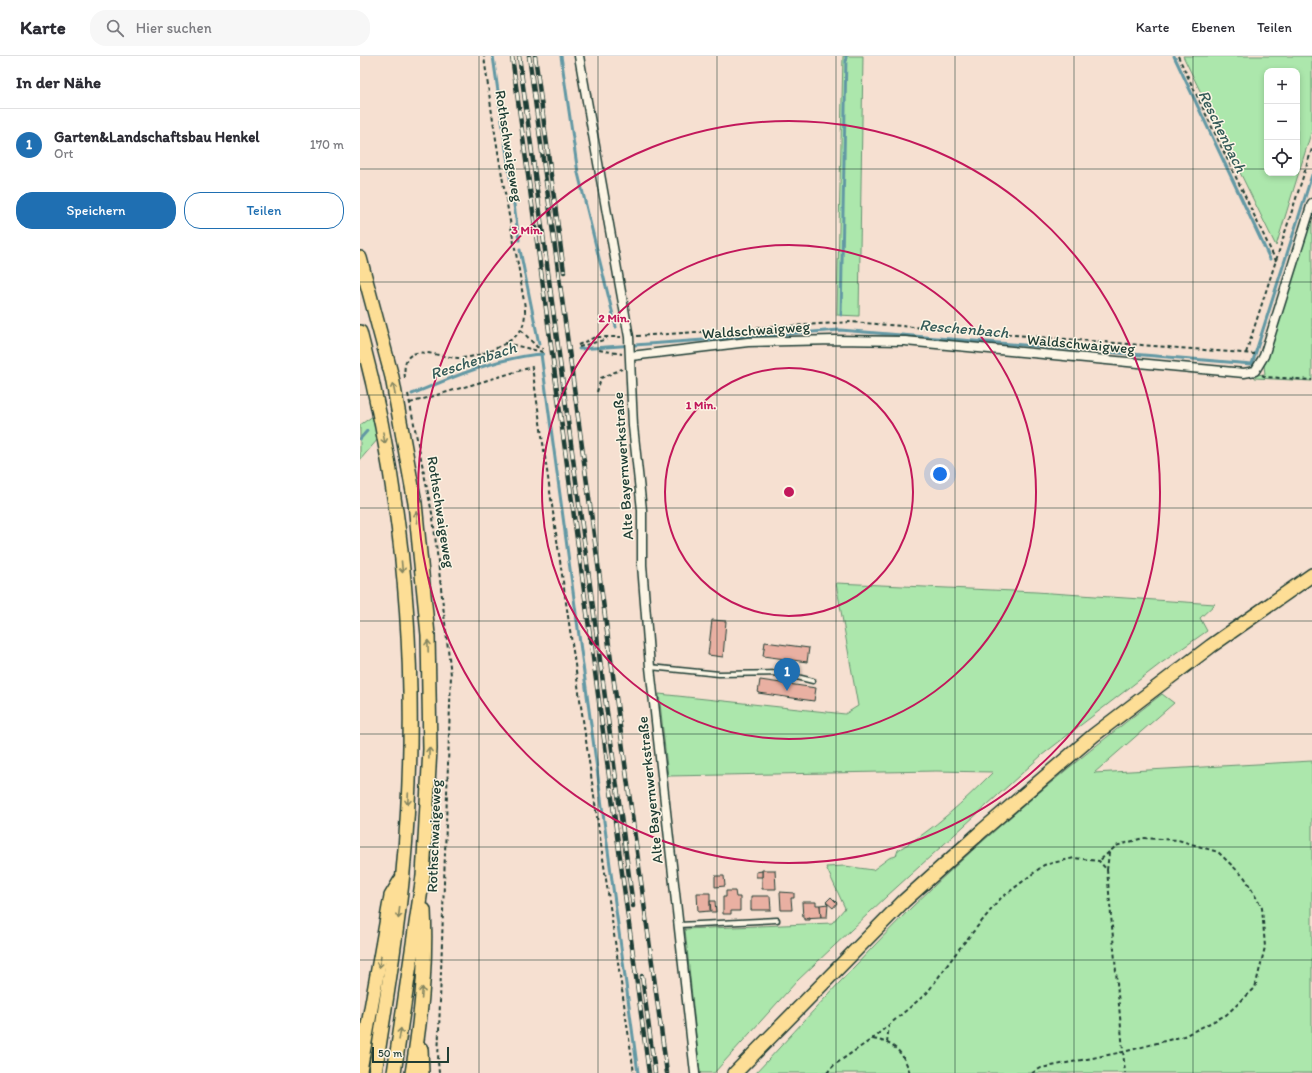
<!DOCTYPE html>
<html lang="de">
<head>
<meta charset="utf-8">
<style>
	:root { --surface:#fff; --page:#f7f7f7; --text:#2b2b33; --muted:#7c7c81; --line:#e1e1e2; --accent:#1f6fb2 }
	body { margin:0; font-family:Itim,sans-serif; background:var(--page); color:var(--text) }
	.controls { position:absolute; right:12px; top:12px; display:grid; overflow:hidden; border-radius:8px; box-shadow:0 2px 6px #0003 }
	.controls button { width:36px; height:36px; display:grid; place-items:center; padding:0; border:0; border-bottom:1px solid var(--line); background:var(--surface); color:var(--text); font:20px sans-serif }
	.scale { position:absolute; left:12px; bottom:10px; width:77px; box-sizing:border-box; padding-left:4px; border:2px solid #1f3d34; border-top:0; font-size:11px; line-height:14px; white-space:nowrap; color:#1f3d34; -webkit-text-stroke:3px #fcf5e5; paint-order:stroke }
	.you { position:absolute; left:580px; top:418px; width:14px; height:14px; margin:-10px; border:3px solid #fff; border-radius:50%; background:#1a73e8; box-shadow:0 0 0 6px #1a73e833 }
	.badge { display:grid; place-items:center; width:26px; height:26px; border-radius:50%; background:var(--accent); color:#fff; font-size:13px; font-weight:700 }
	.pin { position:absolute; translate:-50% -33px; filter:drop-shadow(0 1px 2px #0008) }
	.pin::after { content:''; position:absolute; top:21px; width:14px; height:12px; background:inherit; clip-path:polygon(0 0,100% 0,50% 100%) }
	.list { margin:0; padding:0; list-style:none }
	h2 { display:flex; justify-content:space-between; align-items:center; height:52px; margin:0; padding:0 16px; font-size:17px }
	h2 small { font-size:13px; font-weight:400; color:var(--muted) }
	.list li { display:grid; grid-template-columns:26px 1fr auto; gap:12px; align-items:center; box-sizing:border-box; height:72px; padding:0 16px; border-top:1px solid var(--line) }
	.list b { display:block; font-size:15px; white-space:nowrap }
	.list p { margin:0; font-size:13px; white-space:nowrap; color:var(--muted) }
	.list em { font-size:13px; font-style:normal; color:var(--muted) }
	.actions { display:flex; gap:8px; padding:12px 16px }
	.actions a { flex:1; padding:9px 0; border:1px solid var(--accent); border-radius:16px; text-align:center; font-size:14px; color:var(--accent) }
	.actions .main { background:var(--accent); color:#fff }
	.icon { flex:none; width:22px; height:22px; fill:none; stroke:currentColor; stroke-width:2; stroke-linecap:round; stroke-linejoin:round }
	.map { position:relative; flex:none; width:952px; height:1017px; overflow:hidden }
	header { display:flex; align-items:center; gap:24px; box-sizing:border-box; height:56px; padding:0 20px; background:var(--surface); border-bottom:1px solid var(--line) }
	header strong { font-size:19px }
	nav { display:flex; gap:22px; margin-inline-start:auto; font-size:14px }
	.search { width:280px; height:36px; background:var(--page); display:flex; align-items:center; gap:10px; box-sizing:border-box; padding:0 14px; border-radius:16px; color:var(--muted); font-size:15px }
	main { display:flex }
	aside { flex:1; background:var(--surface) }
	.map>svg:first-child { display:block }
	.green { fill:#ace7ac; stroke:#669270; fill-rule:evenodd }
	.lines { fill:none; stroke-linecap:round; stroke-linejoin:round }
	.stream { stroke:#6298a4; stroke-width:3 }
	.building { fill:#e9b0a2; stroke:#1f3d34 }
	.service-casing { stroke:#1f3d34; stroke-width:7 }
	.minor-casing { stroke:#1f3d34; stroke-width:11 }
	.trunk-casing { stroke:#1f3d34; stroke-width:16 }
	.path { stroke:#1f3d34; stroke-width:2; stroke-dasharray:4 3; stroke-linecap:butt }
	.service { stroke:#fcf5e5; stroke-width:4 }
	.minor { stroke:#fcf5e5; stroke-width:8 }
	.trunk { stroke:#fdde96; stroke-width:13 }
	.rail-casing { stroke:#1f3d34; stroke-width:4.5 }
	.rail { stroke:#fcf5e5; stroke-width:3; stroke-dasharray:9; stroke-linecap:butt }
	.oneway { stroke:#838560 }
	.grid { fill:none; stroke:#1f3d34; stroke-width:1; stroke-opacity:0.55 }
	.ring { fill:none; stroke:#c2185b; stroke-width:2 }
	.labels { text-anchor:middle; stroke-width:3; stroke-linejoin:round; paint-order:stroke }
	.street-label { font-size:15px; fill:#1f3d34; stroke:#fcf5e5 }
	.water-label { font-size:16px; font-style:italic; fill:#355b59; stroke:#fcf5e5 }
	.centre { fill:#c2185b; stroke:#fcf5e5; stroke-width:2 }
	.ring-label { font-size:12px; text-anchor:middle; font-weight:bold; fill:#c2185b; stroke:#fcf5e5; stroke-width:3; stroke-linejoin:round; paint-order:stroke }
</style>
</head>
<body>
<header>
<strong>Karte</strong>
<div class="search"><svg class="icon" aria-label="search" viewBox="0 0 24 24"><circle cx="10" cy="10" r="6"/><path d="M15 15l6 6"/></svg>Hier suchen</div>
<nav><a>Karte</a><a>Ebenen</a><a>Teilen</a></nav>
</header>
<main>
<aside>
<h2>In der Nähe<small></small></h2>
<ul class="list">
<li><span class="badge">1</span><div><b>Garten&amp;Landschaftsbau Henkel</b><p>Ort</p></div><em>170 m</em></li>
</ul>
<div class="actions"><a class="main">Speichern</a><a>Teilen</a></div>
</aside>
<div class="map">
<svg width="952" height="1017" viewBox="0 0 952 1017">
	<rect width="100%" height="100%" fill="#f6e0d1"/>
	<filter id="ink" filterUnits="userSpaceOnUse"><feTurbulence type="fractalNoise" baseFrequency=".025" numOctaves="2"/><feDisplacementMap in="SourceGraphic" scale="8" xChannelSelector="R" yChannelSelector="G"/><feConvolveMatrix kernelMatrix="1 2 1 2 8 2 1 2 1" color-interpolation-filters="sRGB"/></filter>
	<g filter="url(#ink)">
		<g class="green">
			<polygon points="483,0 503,0 499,260 477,259"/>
			<path d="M 823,0 L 952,0 L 952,74 L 916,190 ZM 907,15 L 937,15 L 937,117 L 907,117 Z"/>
			<polygon points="952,158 952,325 895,322 895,319 905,318 904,310"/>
			<polygon points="13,360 18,383 0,404 0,369"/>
			<path d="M 476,527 L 676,536 L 855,548 L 840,562 L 847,575 L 800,608 L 682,699 L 527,840 L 437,925 L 354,1017 L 340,1017 L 325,873 L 472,867 L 485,852 L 466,811 L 485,810 L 513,814 L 529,802 L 536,800 L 538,794 C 574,774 604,745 633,716 L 576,715 L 308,720 L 299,638 L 485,658 L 498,650 Z"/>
			<path d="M 802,638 L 814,647 L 734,717 L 952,705 L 952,1017 L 396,1017 C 447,962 498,905 551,852 C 630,775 715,705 802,638 Z"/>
		</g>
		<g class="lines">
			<g class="stream">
				<polyline points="133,0 159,184"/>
				<polyline points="201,0 218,117 256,271"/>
				<polyline points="814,0 910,203"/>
				<polyline points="160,194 179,288"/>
				<polyline points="481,259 486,0"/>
				<polyline points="219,293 480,274 892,308 952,119"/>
				<polyline points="181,298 278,1017"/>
				<path d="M 52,338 C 94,321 137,301 183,298"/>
				<polyline points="0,383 7,375"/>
			</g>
		</g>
		<g class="building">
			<polygon points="352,564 366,565 363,601 348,599"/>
			<polygon points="405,586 449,592 447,606 403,600"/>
			<polygon points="400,624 456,632 454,645 398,637"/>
			<polygon points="402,814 415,814 416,833 402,833"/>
			<polygon points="402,815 402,821 396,821 396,816"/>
			<polygon points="355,820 364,820 365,830 355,831"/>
			<polygon points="366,835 375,835 376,841 380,841 380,855 371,855 371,858 363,858 363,841 366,841"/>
			<polygon points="420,836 434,837 434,842 431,842 432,854 421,854"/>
			<polygon points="337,837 350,837 350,855 338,856"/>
			<polygon points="391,840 410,840 411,854 391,854"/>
			<polygon points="471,841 477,847 473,852 466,846"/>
			<polygon points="350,845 355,845 356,856 351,856"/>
			<polygon points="442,846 456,846 456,849 460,849 461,861 443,862"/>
			<polygon points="468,848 467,861 461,861 460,849"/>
			<polygon points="450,861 450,864 444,864 444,862"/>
		</g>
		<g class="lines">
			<g class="service-casing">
				<g id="service">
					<polyline points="290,611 359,618 421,617 453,625"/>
					<polyline points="319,869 417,864"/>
				</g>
			</g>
			<g class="minor-casing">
				<g id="minor">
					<polyline points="219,0 269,281 273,370 282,454 282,509 290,611 335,1017"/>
					<polyline points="271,300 388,286 475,284 545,285 884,317 895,315 904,300 952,147"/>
				</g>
			</g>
			<g class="trunk-casing">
				<g id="trunk">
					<polyline points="0,202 32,321 55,447 68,579 70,693 63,820 34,1017"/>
					<path d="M 0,276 C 47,452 60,635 43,816 C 37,883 25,950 15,1017"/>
					<polyline points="61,993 62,1017"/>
					<polyline points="0,1014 31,840 40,825"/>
					<path d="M 52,1017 C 61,963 67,909 64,854"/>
					<polyline points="375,1017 544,845 623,774 734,679 851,590 952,519"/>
				</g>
			</g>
			<g class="path">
				<polyline points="818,0 916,205"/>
				<polyline points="161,274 177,291 183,293"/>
				<polyline points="277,280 491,266 895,298"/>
				<polyline points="145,287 183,296"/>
				<polyline points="218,289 235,281 261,281"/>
				<polyline points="219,291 247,283"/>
				<polyline points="239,294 262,298"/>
				<polyline points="886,297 952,93"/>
				<polyline points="902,319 906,321 952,324"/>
				<path d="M 45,322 C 40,282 75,301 98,302 C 114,303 151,289 160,275 C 164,270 165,261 165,255 C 165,248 163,241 162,234 C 159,211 154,188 150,165 C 140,110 131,55 124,0"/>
				<polyline points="237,336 241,322 262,313"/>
				<polyline points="48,338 73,462 91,619 78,1005 79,1017"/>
				<polyline points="50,347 172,311 274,1017"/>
				<polyline points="747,814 749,797"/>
				<path d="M 513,983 C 535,987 543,996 550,1017"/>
				<polyline points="527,986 529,969"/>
				<polyline points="467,1017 474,1009 512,983 567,937 599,893 640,843 684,809 714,802 739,805 747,814 765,1017"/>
				<polyline points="672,1017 681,1012 763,996 824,980 866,959 895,932 905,891 902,852 885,822 858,796 818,784 783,782 756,790 739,805"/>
			</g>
			<use href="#service" class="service"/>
			<use href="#minor" class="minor"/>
			<use href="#trunk" class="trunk"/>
			<g class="rail-casing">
				<g id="rail">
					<polyline points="152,0 289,1017"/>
					<polyline points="159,0 273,850"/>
					<polyline points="169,0 307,1017"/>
					<polyline points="175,0 204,216"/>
					<polyline points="282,920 295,1017"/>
				</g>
			</g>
			<use href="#rail" class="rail"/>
		</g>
		<defs><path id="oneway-shaft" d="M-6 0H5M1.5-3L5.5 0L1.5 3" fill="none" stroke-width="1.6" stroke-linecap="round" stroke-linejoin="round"/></defs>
		<g class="oneway">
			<use href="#oneway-shaft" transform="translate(34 333) rotate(-101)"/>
			<use href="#oneway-shaft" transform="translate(24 382) rotate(80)"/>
			<use href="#oneway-shaft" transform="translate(57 461) rotate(-95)"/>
			<use href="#oneway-shaft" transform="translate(42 511) rotate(85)"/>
			<use href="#oneway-shaft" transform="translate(68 590) rotate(-92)"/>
			<use href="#oneway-shaft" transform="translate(69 697) rotate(-89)"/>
			<use href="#oneway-shaft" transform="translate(48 743) rotate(93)"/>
			<use href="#oneway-shaft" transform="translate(39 857) rotate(97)"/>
			<use href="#oneway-shaft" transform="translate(20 906) rotate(100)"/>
			<use href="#oneway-shaft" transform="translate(62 937) rotate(-86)"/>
			<use href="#oneway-shaft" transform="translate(40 978) rotate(-81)"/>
		</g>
	</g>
	<path class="grid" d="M 119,0 L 119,1017M 238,0 L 238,1017M 357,0 L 357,1017M 476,0 L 476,1017M 595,0 L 595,1017M 714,0 L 714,1017M 833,0 L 833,1017M 0,113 L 907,113M 937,113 L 952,113M 0,226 L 952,226M 0,339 L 952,339M 0,452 L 952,452M 0,565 L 952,565M 0,678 L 952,678M 0,791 L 952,791M 0,904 L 952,904"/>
	<g class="ring">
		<circle cx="429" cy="436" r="124"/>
		<circle cx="429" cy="436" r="247"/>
		<circle cx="429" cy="436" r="371"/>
	</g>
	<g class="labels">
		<g class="street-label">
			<text transform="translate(149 90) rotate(81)" y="5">Rothschwaigeweg</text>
			<text transform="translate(396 274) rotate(-4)" y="5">Waldschwaigweg</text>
			<text transform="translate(721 288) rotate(5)" y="5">Waldschwaigweg</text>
			<text transform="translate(263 410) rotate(-94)" y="5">Alte Bayernwerkstraße</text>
			<text transform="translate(81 456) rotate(81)" y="5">Rothschwaigeweg</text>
			<text transform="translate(290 734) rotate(-96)" y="5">Alte Bayernwerkstraße</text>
			<text transform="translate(74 780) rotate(-88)" y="5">Rothschwaigeweg</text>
		</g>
		<g class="water-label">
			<text transform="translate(863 75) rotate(64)" y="6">Reschenbach</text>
			<text transform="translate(604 272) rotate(5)" y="6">Reschenbach</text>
			<text transform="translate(113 304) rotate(-18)" y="6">Reschenbach</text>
		</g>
	</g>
	<circle cx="429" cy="436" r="6" class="centre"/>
	<g class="ring-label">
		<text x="167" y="178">3 Min.</text>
		<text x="254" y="266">2 Min.</text>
		<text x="341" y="353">1 Min.</text>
	</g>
</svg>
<div class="controls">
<button>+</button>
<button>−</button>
<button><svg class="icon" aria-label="locate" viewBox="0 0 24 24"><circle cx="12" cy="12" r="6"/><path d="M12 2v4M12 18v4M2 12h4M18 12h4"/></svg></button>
</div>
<div class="scale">50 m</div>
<div class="you"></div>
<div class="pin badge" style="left:427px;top:635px">1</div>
</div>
</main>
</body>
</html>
